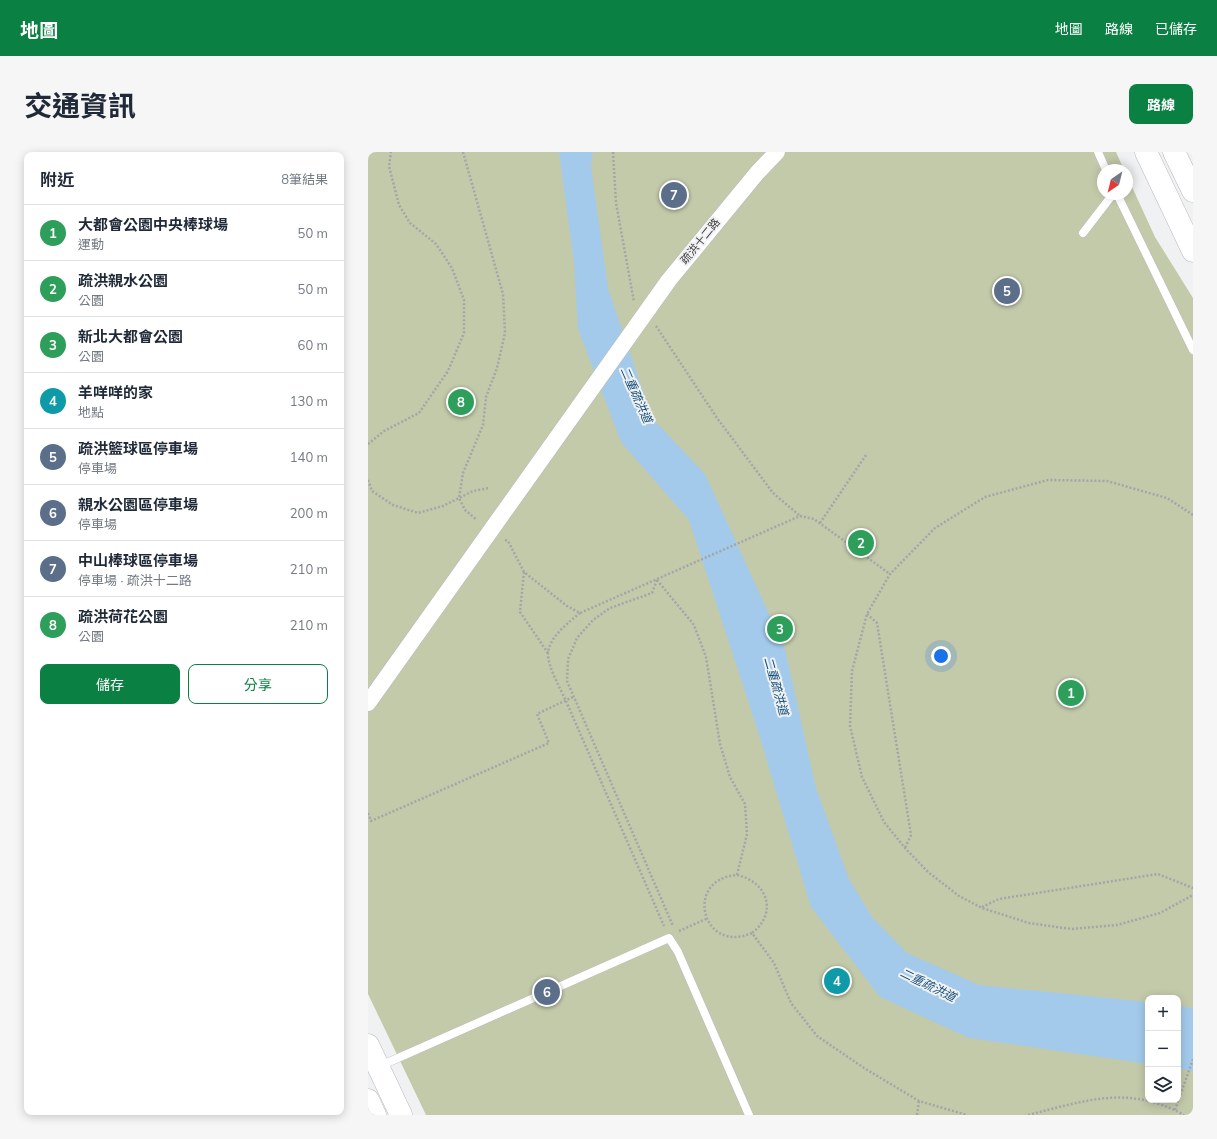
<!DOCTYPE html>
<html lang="zh-TW">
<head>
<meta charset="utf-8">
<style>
	:root { --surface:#fff; --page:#f6f6f7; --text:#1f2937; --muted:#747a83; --line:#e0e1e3; --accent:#0b8043 }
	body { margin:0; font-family:Mulish,"Noto Sans TC",sans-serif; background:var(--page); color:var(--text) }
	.controls { position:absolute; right:12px; bottom:12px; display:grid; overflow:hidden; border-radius:8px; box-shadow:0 2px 10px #0003 }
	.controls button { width:36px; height:36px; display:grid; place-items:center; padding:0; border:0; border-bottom:1px solid var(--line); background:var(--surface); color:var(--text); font:20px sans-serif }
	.compass { position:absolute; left:729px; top:12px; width:36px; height:36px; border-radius:50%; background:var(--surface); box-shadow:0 2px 10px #0003; rotate:215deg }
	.you { position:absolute; left:573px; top:504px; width:14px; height:14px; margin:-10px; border:3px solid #fff; border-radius:50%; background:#1a73e8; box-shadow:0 0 0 6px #1a73e833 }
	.badge { display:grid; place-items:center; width:26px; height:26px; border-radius:50%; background:var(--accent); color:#fff; font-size:13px; font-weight:700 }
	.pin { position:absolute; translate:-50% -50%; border:2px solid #fff; box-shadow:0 1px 4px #0006 }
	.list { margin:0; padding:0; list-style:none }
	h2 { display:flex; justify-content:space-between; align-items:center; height:52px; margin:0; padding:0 16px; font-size:17px }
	h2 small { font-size:13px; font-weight:400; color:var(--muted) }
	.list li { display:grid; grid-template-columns:26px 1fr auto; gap:12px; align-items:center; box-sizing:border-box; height:56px; padding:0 16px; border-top:1px solid var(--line) }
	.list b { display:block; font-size:15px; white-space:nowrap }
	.list p { margin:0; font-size:13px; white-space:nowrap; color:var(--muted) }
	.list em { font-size:13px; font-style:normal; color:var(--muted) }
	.actions { display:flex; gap:8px; padding:12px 16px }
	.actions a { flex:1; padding:9px 0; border:1px solid var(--accent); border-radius:8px; text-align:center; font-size:14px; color:var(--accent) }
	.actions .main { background:var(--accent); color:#fff }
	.icon { flex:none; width:22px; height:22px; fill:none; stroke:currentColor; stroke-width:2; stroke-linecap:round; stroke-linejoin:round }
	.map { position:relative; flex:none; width:825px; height:963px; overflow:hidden; border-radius:8px }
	header { display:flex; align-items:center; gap:24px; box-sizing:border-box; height:56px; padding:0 20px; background:var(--accent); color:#fff }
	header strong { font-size:19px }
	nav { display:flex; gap:22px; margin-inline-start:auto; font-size:14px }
	.intro { display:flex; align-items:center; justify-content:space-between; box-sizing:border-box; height:96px; padding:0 24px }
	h1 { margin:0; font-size:28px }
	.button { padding:10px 18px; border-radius:8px; background:var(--accent); color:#fff; font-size:14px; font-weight:700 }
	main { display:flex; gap:24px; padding:0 24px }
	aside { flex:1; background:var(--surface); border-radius:8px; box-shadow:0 2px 10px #0003 }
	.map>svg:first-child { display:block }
	.green { fill:#c3caaa; fill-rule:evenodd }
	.water { fill:#a3caeb }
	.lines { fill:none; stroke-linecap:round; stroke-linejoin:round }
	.lane-casing { stroke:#b9b9bc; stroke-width:9 }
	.street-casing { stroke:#b9b9bc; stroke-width:17 }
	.secondary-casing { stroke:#b9b9bc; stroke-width:23 }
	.highway-casing { stroke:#b9b9bc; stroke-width:23 }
	.path { stroke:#a4a5a6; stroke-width:2.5; stroke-dasharray:2 2; stroke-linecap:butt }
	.lane { stroke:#fff; stroke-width:8 }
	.street { stroke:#fff; stroke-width:16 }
	.secondary { stroke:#fff; stroke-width:22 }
	.highway { stroke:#fff; stroke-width:22 }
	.labels { text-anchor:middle; stroke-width:4; stroke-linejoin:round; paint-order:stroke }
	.street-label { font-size:11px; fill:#3b3b3c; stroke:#f0f1f3 }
	.water-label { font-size:12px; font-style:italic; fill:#134f7a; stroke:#f0f1f3 }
</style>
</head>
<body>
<header>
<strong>地圖</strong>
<nav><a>地圖</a><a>路線</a><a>已儲存</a></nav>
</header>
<div class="intro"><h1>交通資訊</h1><a class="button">路線</a></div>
<main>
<aside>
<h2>附近<small>8筆結果</small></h2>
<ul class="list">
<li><span class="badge" style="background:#2e9e5b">1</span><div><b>大都會公園中央棒球場</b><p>運動</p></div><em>50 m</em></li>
<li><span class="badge" style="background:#2e9e5b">2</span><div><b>疏洪親水公園</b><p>公園</p></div><em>50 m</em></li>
<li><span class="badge" style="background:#2e9e5b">3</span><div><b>新北大都會公園</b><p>公園</p></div><em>60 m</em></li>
<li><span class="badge" style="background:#0f9aa8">4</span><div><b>羊咩咩的家</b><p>地點</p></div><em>130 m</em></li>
<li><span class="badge" style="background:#5c6f8a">5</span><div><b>疏洪籃球區停車場</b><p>停車場</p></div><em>140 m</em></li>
<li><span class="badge" style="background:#5c6f8a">6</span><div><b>親水公園區停車場</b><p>停車場</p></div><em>200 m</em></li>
<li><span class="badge" style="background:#5c6f8a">7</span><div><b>中山棒球區停車場</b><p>停車場 · 疏洪十二路</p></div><em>210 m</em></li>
<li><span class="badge" style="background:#2e9e5b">8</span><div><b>疏洪荷花公園</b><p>公園</p></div><em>210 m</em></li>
</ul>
<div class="actions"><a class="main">儲存</a><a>分享</a></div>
</aside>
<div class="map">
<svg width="825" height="963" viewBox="0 0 825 963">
	<rect width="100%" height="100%" fill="#f0f1f3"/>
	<path class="green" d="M 0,0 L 748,0 L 756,18 L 735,18 L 735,42 L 759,42 L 759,24 L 787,85 L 825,146 L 825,963 L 58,963 L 0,842 ZM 780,846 L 810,846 L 810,948 L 780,948 Z"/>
	<g class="water">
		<polygon points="191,0 225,0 223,14 240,136 284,266 337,322 417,497 448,636 481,727 504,765 539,801 611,833 780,850 780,912 601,886 512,845 443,755 389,576 321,368 253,290 210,177 206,111"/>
		<polygon points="810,854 825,856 825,919 810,917"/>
	</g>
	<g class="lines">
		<g class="lane-casing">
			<g id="lane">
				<polyline points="730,0 738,18"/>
				<polyline points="749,42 825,198"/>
				<polyline points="715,81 745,42"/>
				<polyline points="12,914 301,786 310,800 381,963"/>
			</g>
		</g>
		<g class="street-casing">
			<polyline id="street" points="0,551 301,128 389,21 409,0"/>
		</g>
		<g class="secondary-casing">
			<g id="secondary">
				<polyline points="0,893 33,963"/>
				<polyline points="0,948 7,963"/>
			</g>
		</g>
		<g class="highway-casing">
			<g id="highway">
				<polyline points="778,0 825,99"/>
				<polyline points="806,0 825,39"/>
			</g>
		</g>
		<g class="path">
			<polyline points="95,0 135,142 137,181 129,216 118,245 115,273 95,321 91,346 97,358 109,368"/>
			<polyline points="245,0 248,51 266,150"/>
			<polyline points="288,174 349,266 405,341 432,364"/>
			<polyline points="0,292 16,279 51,261 80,219 96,181 96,148 84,116 68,92 42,71 31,53 21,14 23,0"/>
			<polyline points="0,328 4,339 25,353 50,361 75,354 105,339 121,336"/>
			<polyline points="825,363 799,346 739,329 680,328 617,345 567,376 522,422 499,462 484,519 482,574 494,625 516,670 537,696 560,720 591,744 614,756 661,771 703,777 749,773 792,761 825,743"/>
			<polyline points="452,371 498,303"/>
			<polyline points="137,388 140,389 156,420 199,454 212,461 432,364 446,367 522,422"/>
			<polyline points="156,420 152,460 180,501"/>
			<path d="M 289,428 L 326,473 L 338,505 L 352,592 L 362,625 L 377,652 L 379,682 L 369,723 C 315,727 334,803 384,781 L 406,811 L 423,851 L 449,884 L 496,916 L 551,949 L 599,963"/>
			<polyline points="289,428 284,441 242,456 225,468 209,486 200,507 199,529 305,774"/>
			<path d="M 212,461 C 202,469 180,486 180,502 C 180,515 192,536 198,549 L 296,774"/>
			<polyline points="499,462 509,471 543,683 537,696"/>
			<polyline points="0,661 3,669 181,591 169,562 205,545"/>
			<path d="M 369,723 C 400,730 410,761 384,781"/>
			<polyline points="614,755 631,747 790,722 825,736"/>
			<polyline points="311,779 338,767"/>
			<polyline points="807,958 825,907"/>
			<polyline points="549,963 551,949"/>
			<path d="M 660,963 C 717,949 760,932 816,963"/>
		</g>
		<use href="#lane" class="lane"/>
		<use href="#street" class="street"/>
		<use href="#secondary" class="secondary"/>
		<use href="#highway" class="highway"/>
	</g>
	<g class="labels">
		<g class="street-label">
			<text transform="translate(332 89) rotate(-51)" y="4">疏洪十二路</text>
		</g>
		<g class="water-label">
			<text transform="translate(268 243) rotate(66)" y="4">二重疏洪道</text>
			<text transform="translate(408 534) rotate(74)" y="4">二重疏洪道</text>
			<text transform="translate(560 833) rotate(26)" y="4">二重疏洪道</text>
		</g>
	</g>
</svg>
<div class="controls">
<button>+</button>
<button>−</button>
<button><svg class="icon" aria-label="layers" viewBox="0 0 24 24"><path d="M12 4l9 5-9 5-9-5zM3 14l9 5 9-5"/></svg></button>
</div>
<svg class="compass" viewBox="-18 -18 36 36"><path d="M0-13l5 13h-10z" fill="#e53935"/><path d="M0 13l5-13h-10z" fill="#747a83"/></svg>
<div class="you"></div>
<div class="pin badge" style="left:703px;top:541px;background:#2e9e5b">1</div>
<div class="pin badge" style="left:493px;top:391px;background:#2e9e5b">2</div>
<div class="pin badge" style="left:412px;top:477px;background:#2e9e5b">3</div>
<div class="pin badge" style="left:469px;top:829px;background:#0f9aa8">4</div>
<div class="pin badge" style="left:639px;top:139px;background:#5c6f8a">5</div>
<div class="pin badge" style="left:179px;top:840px;background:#5c6f8a">6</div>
<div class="pin badge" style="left:306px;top:43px;background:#5c6f8a">7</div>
<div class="pin badge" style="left:93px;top:250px;background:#2e9e5b">8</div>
</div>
</main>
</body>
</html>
